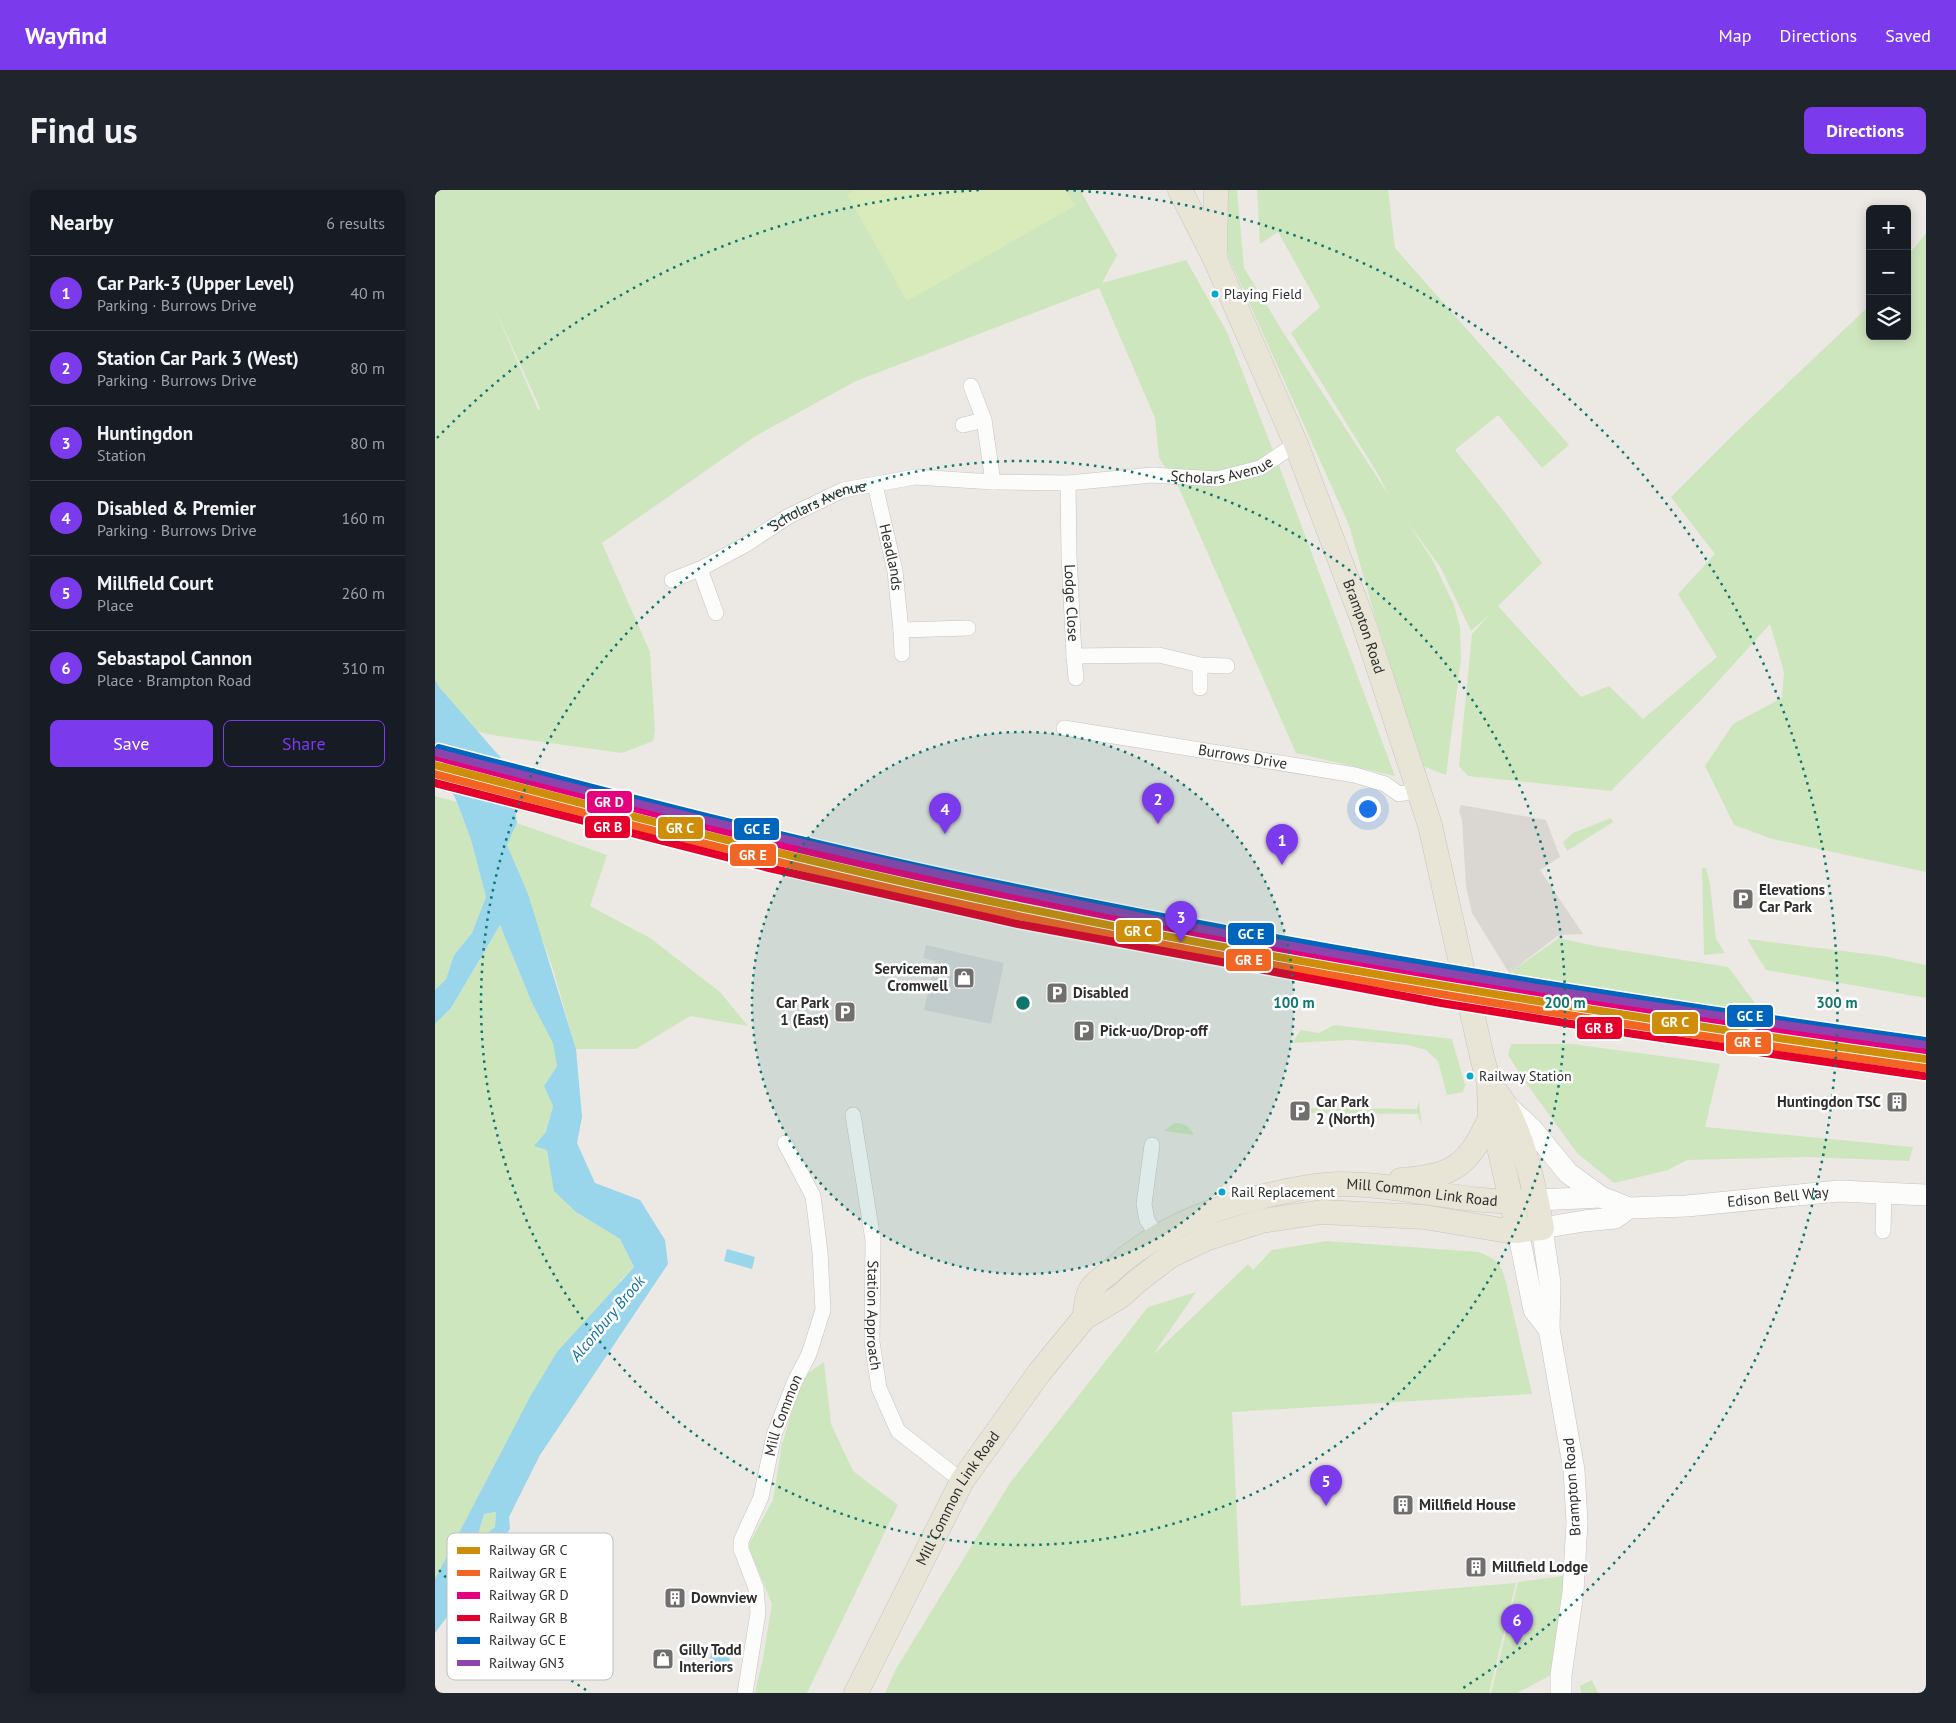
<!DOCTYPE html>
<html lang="en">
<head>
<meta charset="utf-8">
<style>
	:root { --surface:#171b24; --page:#20242c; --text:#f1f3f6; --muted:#9ea1a6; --line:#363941; --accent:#7c3aed }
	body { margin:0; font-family:"PT Sans",sans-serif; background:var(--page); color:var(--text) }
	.controls { position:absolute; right:15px; top:15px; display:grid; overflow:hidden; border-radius:8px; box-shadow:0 2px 12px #0003 }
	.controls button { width:45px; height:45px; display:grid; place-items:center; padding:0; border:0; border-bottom:1px solid var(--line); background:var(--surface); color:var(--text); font:25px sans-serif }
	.you { position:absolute; left:932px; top:618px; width:18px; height:18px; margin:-12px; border:4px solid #fff; border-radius:50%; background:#1a73e8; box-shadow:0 0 0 8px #1a73e833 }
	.badge { display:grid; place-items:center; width:32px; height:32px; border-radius:50%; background:var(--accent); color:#fff; font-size:16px; font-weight:700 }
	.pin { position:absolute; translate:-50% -41px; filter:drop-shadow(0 1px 2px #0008) }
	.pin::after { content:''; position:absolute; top:26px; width:18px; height:15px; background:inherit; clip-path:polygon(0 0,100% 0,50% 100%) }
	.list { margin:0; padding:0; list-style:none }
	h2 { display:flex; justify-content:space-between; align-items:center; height:65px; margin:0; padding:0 20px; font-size:21px }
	h2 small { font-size:16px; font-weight:400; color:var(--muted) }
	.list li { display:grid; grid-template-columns:32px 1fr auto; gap:15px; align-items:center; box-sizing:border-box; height:75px; padding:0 20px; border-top:1px solid var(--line) }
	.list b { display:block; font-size:19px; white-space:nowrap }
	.list p { margin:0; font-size:16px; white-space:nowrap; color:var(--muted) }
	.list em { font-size:16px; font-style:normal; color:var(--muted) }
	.actions { display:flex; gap:10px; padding:15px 20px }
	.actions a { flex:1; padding:11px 0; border:1px solid var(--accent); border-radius:8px; text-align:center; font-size:18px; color:var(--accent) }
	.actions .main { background:var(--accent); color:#fff }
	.icon { flex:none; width:28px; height:28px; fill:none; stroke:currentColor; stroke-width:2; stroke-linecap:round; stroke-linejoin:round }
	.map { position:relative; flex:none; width:1491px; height:1503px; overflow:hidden; border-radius:8px }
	header { display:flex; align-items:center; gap:30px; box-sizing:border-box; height:70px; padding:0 25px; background:var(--accent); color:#fff }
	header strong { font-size:24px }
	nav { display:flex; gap:28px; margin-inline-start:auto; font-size:18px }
	.intro { display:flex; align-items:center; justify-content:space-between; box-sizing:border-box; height:120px; padding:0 30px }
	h1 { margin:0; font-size:35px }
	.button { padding:12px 22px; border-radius:8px; background:var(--accent); color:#fff; font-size:18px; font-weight:700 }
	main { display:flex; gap:30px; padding:0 30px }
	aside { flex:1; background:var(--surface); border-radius:8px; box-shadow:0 2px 12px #0003 }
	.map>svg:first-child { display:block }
	.industrial { fill:#dcd9db }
	.green { fill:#cee6be; fill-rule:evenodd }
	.pitch { fill:#d9eabb }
	.plaza { fill:#dad6d2 }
	.water { fill:#99d6ec; fill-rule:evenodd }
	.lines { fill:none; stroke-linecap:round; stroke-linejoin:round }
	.minor-casing { stroke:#c5c4c5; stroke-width:16 }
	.secondary-casing { stroke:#c5c4c5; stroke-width:22 }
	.primary-casing { stroke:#c6c5c4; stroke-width:25 }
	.minor { stroke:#fcfcfb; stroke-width:15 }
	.secondary { stroke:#fcfcfb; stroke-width:21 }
	.primary { stroke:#e8e4d6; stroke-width:24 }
	.rail-1-casing { stroke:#fff; stroke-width:11 }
	.rail-2-casing { stroke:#fff; stroke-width:11 }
	.rail-3-casing { stroke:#fff; stroke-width:11 }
	.rail-4-casing { stroke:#fff; stroke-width:11 }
	.rail-5-casing { stroke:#fff; stroke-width:11 }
	.rail-6-casing { stroke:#fff; stroke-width:11 }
	.rail-1 { stroke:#cf8e09; stroke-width:8 }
	.rail-2 { stroke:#f26522; stroke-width:8 }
	.rail-3 { stroke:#e5007d; stroke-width:8 }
	.rail-4 { stroke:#e4002b; stroke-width:8 }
	.rail-5 { stroke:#0065bd; stroke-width:8 }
	.rail-6 { stroke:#8e44ad; stroke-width:8 }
	.ring { fill:none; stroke:#0f766e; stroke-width:2.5; stroke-dasharray:2.5 5 }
	.bus-dot { fill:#00a9ce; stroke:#fff; stroke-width:2 }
	.labels { text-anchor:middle; stroke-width:5; stroke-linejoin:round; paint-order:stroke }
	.bus-label { font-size:14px; fill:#2e2e2e; stroke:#fff; text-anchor:start }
	.street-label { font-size:15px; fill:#2e2e2e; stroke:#fff }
	.poi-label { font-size:15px; font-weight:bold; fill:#2e2e2e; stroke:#fff; text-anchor:start }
	.water-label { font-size:16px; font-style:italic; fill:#0d6fa3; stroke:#fff }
	.key { fill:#fff; stroke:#c0c0c0; stroke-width:1 }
	.key-label { font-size:14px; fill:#2e2e2e }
	.centre { fill:#0f766e; stroke:#fff; stroke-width:2.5 }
	.ring-label { font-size:15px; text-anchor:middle; font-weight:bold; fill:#0f766e; stroke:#fff; stroke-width:5; stroke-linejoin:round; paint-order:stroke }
	.line-badge { stroke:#fff; stroke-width:2 }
	.badge-label { font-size:14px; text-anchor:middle; font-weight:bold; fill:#fff }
</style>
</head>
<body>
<header>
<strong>Wayfind</strong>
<nav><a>Map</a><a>Directions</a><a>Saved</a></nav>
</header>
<div class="intro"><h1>Find us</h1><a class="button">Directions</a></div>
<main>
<aside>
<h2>Nearby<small>6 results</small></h2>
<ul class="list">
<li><span class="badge">1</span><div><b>Car Park-3 (Upper Level)</b><p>Parking · Burrows Drive</p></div><em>40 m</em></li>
<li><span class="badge">2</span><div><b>Station Car Park 3 (West)</b><p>Parking · Burrows Drive</p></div><em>80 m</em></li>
<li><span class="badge">3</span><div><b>Huntingdon</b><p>Station</p></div><em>80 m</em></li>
<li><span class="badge">4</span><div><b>Disabled &amp; Premier</b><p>Parking · Burrows Drive</p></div><em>160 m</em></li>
<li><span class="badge">5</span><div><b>Millfield Court</b><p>Place</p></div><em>260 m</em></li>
<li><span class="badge">6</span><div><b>Sebastapol Cannon</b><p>Place · Brampton Road</p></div><em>310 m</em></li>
</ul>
<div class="actions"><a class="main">Save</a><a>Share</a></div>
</aside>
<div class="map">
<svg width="1491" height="1503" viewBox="0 0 1491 1503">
	<rect width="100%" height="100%" fill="#ece8e4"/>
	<polygon class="industrial" points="491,755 569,773 556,834 489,820 500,771 488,768"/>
	<g class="green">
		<path d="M 0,0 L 645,0 L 682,65 L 667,93 L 751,70 L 792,142 L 846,281 L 960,586 L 861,563 L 743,296 L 724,268 L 720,228 L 664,98 L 421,191 L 319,247 L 167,353 L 215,462 L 220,541 L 218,551 L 187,563 L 57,545 L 0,531 ZM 59,117 L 105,218 L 104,220 L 103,220 Z"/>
		<polygon points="790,0 802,0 809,78 848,142 953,304 944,286 856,143 885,117 843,42 825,54 822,0 953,0 960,58 1134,255 1107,278 1063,225 1020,260 1064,315 1107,373 1063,416 1146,507 1174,496 1208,529 1282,467 1243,404 1280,364 1236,307 1300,243 1435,115 1435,146 1472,146 1472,67 1491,43 1491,682 1337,649 1299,635 1270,576 1298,534 1347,508 1349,482 1335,434 1268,508 1176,601 1033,586 1024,576 1037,444 1054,425 1036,441 1006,378 970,329 997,369 1019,415 1025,437 1026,469 1011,585 988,576 939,423 914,335 793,66 790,37"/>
		<polygon points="0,606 22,612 36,650 51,707 37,743 19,765 11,789 0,800"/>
		<polygon points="1176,628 1178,632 1132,661 1128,652 1138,643"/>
		<polygon points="82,633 172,665 155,716 215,748 285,802 313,836 255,826 201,859 141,859 117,776 72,655"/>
		<polygon points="1267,678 1271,678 1275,694 1281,749 1290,763 1269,765"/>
		<polygon points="65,735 97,813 119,853 122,876 109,896 118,916 111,942 112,960 120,1001 141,1022 185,1049 199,1077 186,1090 0,1390 0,834 16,818"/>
		<polygon points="1124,748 1160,756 1293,777 1329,825 1074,783"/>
		<polygon points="1312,749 1448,766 1491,775 1491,808 1331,780"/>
		<polygon points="899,835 1017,849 1030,895 1028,902 1012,905 1003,871 991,860 973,855 914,850 857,853 866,840 884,843"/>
		<polygon points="1076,854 1137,854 1285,874 1270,937 1478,957 1474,971 1372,967 1252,970 1233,980 1179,993 1142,963 1091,893 1073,865"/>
		<polygon points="984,911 987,937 983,924 858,923 860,918 982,919"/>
		<path d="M 739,933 C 749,933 754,936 759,945 L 729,941 Z"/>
		<path d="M 892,1051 L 1044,1062 C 1065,1071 1066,1074 1072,1096 L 1097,1204 L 797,1222 L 806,1416 L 1081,1393 L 1054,1503 L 450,1503 L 461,1479 L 575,1293 L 713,1117 L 761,1102 L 718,1165 L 813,1074 L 818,1080 L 837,1060 Z"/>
		<polygon points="389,1172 396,1234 418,1281 463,1315 372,1503 320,1503 328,1468 337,1414 313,1356 338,1310 347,1254 368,1187"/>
		<polygon points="61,1322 60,1337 41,1352 49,1324"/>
		<polygon points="1135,1385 1122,1482 1082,1503 1056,1503 1083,1392"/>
		<polygon points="1157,1490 1163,1503 1146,1503 1145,1496"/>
	</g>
	<polygon class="pitch" points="420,0 631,0 640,16 472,111 412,4"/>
	<polygon class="plaza" points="1026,615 1111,630 1125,667 1105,680 1148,744 1124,745 1074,783 1037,723 1031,696 1027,630 1024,621"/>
	<g class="water">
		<path d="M 0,490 L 4,497 L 73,576 L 82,633 L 72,655 L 93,704 L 141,859 L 147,927 L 142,953 L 160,993 L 205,1010 L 230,1050 L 233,1074 L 105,1265 L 74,1327 L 75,1339 L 68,1349 L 54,1361 L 46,1381 L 0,1443 L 0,1389 L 96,1205 L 122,1162 L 199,1077 L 185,1049 L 141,1022 L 119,1001 L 112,960 L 99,956 L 111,942 L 118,916 L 109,896 L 122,876 L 118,853 L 97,813 L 65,735 L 16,818 L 0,834 L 0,800 L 11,789 L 19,765 L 37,743 L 51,707 L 36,650 L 22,612 L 0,567 ZM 61,1322 L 60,1337 L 41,1352 L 49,1324 Z"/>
		<polygon points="292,1059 320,1067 317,1079 289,1071"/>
		<circle cx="285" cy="1468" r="10"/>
	</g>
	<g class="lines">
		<g class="minor-casing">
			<g id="minor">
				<polyline points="536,196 549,230 558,292"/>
				<polyline points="528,235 549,230"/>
				<path id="s1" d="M 633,293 L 634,365 L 639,466 L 724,465 L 765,475 L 792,476"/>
				<path id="s2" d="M 440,295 L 460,381 L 466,440 L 533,438"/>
				<polyline points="237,390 265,379"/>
				<path id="s3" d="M 281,423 L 265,379 L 310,355 L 354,326 L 408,300 L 480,287 L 558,292 L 633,293 L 717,285 L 782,289 L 825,278 L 861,254"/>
				<polyline points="466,440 467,464"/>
				<polyline points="639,466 641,488"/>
				<polyline points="765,475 765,498"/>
				<path id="s4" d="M 629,538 L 920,585 L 950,594 L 964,604 L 984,600"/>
				<path id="s5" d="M 418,925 L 438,1050 L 437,1152 L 444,1198 L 463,1241 L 527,1291"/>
				<polyline points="717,955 709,1014 712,1030 727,1053"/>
				<polyline points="1448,1041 1449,1002"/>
				<path id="s6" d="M 310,1503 L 323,1423 L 321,1398 L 306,1359 L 306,1351 L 326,1307 L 339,1245 L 360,1191 L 374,1164 L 388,1120 L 385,1062 L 378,1006 L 350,953"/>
			</g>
		</g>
		<g class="secondary-casing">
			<g id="secondary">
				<path id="s7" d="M 1070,914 L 1097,939 L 1133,983 L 1166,1007 L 1194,1018 L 1252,1016 L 1404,1001 L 1491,1005"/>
				<polyline points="1102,1010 1166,1007"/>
				<polyline points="1083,1041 1099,1120 1114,1139"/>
				<polyline points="1126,1503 1126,1485 1138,1402 1142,1332 1139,1280 1114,1139 1115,1093 1107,1038 1149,1031 1180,1028 1194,1018"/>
			</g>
		</g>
		<g class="primary-casing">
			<g id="primary">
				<path id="s8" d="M 745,0 L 780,69 L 861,254 L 928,431 L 995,635 L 1047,867 L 1054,893 L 1055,928 L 1064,957 L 1083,1041"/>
				<polyline points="780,63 781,0"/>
				<path d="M 966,990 C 1019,986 1033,976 1055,928"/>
				<path id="s9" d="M 649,1128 C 651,1120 651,1106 656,1099 C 661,1092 670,1086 676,1081 C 721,1039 778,1017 838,1004 C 860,999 883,994 905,994 C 967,994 1030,1014 1090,1011"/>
				<path id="s10" d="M 421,1503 L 527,1291 L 604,1183 L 649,1128 L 686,1106 L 701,1092 L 735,1066 L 773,1048 L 826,1031 L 887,1022 L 989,1027 L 1073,1041 L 1107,1038 C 1099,996 1090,953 1070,915 C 1066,907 1059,900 1054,893"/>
			</g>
		</g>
		<use href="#minor" class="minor"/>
		<use href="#secondary" class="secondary"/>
		<use href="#primary" class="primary"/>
		<g class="rail-1-casing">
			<path id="rail-1" d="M 0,575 C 187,624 375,673 564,713 C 871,777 1181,826 1491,869"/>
		</g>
		<g class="rail-2-casing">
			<path id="rail-2" d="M 0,584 C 187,633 374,682 564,722 C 870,785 1180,835 1490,878"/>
		</g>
		<g class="rail-3-casing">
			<path id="rail-3" d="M 2,567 C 189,616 376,665 566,704 C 872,768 1181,817 1491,860"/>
		</g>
		<g class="rail-4-casing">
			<polyline id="rail-4" points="0,593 334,678 583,734 1006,813 1199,844 1489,886"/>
		</g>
		<g class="rail-5-casing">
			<path id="rail-5" d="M 4,558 C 191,607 378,656 567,695 C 873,759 1182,808 1491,851"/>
		</g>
		<g class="rail-6-casing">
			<path id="rail-6" d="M 0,562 C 244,626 489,684 737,733 C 987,783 1239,820 1491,855"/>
		</g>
		<use href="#rail-1" class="rail-1"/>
		<use href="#rail-2" class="rail-2"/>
		<use href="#rail-3" class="rail-3"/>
		<use href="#rail-4" class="rail-4"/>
		<use href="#rail-5" class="rail-5"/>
		<use href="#rail-6" class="rail-6"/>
	</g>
	<circle cx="588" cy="813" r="271" fill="#0f766e" fill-opacity=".12"/>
	<g class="ring">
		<circle cx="588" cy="813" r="271"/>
		<circle cx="588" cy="813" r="542"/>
		<path d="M151 1500A814 814 0 0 1 2 1378M2 248A814 814 0 0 1 545 0M631 0A814 814 0 0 1 1025 1500"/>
	</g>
	<defs>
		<g id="parking-square" transform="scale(1.125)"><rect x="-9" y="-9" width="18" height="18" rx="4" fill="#706f6e" stroke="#fff"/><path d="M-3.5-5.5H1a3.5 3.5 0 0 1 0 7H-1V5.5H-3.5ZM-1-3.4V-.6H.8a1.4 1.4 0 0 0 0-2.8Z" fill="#fff"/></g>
		<g id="shop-square" transform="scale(1.125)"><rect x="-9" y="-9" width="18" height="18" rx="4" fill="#706f6e" stroke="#fff"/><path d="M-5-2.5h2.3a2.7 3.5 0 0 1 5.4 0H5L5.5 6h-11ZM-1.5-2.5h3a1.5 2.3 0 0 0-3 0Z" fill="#fff"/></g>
		<g id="building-square" transform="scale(1.125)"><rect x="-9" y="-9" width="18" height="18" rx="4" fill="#706f6e" stroke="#fff"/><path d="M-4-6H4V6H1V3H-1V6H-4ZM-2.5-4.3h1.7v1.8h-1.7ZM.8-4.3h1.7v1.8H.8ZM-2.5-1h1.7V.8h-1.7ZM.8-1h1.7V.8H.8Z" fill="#fff"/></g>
	</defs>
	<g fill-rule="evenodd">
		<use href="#parking-square" x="1308" y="709"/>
		<use href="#shop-square" x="529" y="788"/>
		<use href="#parking-square" x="622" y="803"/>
		<use href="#parking-square" x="410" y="822"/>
		<use href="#parking-square" x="649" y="841"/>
		<use href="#building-square" x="1462" y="912"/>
		<use href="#parking-square" x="865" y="921"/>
		<use href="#building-square" x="968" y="1315"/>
		<use href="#building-square" x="1041" y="1377"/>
		<use href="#building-square" x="240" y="1408"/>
		<use href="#shop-square" x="228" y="1469"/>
	</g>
	<g class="bus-dot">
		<circle cx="780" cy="104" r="4.5"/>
		<circle cx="1035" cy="886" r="4.5"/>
		<circle cx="787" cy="1002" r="4.5"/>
	</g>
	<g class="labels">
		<g class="bus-label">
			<text x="789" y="109">Playing Field</text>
			<text x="1044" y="891">Railway Station</text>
			<text x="796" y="1007">Rail Replacement</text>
		</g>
		<g class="street-label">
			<text dy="5" stroke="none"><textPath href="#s3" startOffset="592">Scholars Avenue</textPath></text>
			<text dy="5" stroke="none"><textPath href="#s3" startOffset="181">Scholars Avenue</textPath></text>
			<text dy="5" stroke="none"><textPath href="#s2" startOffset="74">Headlands</textPath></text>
			<text dy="5" stroke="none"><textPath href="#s1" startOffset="120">Lodge Close</textPath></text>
			<text dy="5" stroke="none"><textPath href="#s8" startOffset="474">Brampton Road</textPath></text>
			<text dy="5" stroke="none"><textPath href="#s4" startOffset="181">Burrows Drive</textPath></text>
			<text dy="5" stroke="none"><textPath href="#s9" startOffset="389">Mill Common Link Road</textPath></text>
			<text dy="5" stroke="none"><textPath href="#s7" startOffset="314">Edison Bell Way</textPath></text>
			<text dy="5" stroke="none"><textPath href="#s5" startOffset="202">Station Approach</textPath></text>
			<text dy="5" stroke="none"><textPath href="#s6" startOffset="289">Mill Common</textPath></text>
			<text transform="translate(1137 1297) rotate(-94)" y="5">Brampton Road</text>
			<text dy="5" stroke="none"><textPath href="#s10" startOffset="220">Mill Common Link Road</textPath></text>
		</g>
		<g class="poi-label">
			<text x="1324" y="705">Elevations<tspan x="1324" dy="17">Car Park</tspan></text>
			<text x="513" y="784" text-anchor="end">Serviceman<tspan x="513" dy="17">Cromwell</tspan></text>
			<text x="638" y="808">Disabled</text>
			<text x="394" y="818" text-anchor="end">Car Park<tspan x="394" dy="17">1 (East)</tspan></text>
			<text x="665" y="846">Pick-uo/Drop-off</text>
			<text x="881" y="917">Car Park<tspan x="881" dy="17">2 (North)</tspan></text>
			<text x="1446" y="917" text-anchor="end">Huntingdon TSC</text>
			<text x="984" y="1320">Millfield House</text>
			<text x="1057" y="1382">Millfield Lodge</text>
			<text x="256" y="1413">Downview</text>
			<text x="244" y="1465">Gilly Todd<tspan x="244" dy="17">Interiors</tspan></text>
		</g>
		<g class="water-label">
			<text transform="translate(172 1128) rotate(-50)" y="6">Alconbury Brook</text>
		</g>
	</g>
	<rect x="12" y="1343" width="166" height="147" rx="8" class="key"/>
	<rect x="22" y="1357" width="23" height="7" fill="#cf8e09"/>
	<rect x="22" y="1380" width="23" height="6" fill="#f26522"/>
	<rect x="22" y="1402" width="23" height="7" fill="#e5007d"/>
	<rect x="22" y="1425" width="23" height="6" fill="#e4002b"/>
	<rect x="22" y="1447" width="23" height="7" fill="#0065bd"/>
	<rect x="22" y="1470" width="23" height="6" fill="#8e44ad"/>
	<g class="key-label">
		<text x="54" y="1365">Railway GR C</text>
		<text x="54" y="1388">Railway GR E</text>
		<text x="54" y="1410">Railway GR D</text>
		<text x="54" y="1433">Railway GR B</text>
		<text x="54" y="1455">Railway GC E</text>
		<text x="54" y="1478">Railway GN3</text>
	</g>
	<circle cx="588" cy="813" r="8" class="centre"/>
	<g class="ring-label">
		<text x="859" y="818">100 m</text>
		<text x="1130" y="818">200 m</text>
		<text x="1402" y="818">300 m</text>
	</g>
	<g class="line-badge">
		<rect x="151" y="600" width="47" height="24" rx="5" fill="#e5007d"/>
		<rect x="149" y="625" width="47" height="24" rx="5" fill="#e4002b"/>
		<rect x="222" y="626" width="47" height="24" rx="5" fill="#cf8e09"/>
		<rect x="298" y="627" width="47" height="24" rx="5" fill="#0065bd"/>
		<rect x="294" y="653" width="48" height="24" rx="5" fill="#f26522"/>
		<rect x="680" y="729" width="47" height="24" rx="5" fill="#cf8e09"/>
		<rect x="792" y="732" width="48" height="24" rx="5" fill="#0065bd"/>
		<rect x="790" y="758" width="47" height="24" rx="5" fill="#f26522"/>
		<rect x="1291" y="814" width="48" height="24" rx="5" fill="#0065bd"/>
		<rect x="1216" y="821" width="48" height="24" rx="5" fill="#cf8e09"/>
		<rect x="1141" y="826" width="47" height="24" rx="5" fill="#e4002b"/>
		<rect x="1290" y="841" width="47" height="24" rx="5" fill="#f26522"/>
	</g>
	<g class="badge-label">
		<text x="174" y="617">GR D</text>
		<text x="173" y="642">GR B</text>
		<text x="245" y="643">GR C</text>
		<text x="322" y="644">GC E</text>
		<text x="318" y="670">GR E</text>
		<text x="703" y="746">GR C</text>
		<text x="816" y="749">GC E</text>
		<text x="814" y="775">GR E</text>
		<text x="1315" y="831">GC E</text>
		<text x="1240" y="837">GR C</text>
		<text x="1164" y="843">GR B</text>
		<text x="1313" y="857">GR E</text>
	</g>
</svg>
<div class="controls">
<button>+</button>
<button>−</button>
<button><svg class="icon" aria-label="layers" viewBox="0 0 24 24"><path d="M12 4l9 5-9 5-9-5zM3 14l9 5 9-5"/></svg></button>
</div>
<div class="you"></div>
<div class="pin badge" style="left:847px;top:675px">1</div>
<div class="pin badge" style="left:723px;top:634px">2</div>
<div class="pin badge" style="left:746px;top:752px">3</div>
<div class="pin badge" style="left:510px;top:644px">4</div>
<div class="pin badge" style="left:891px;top:1316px">5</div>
<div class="pin badge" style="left:1082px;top:1455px">6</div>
</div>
</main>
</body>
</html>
